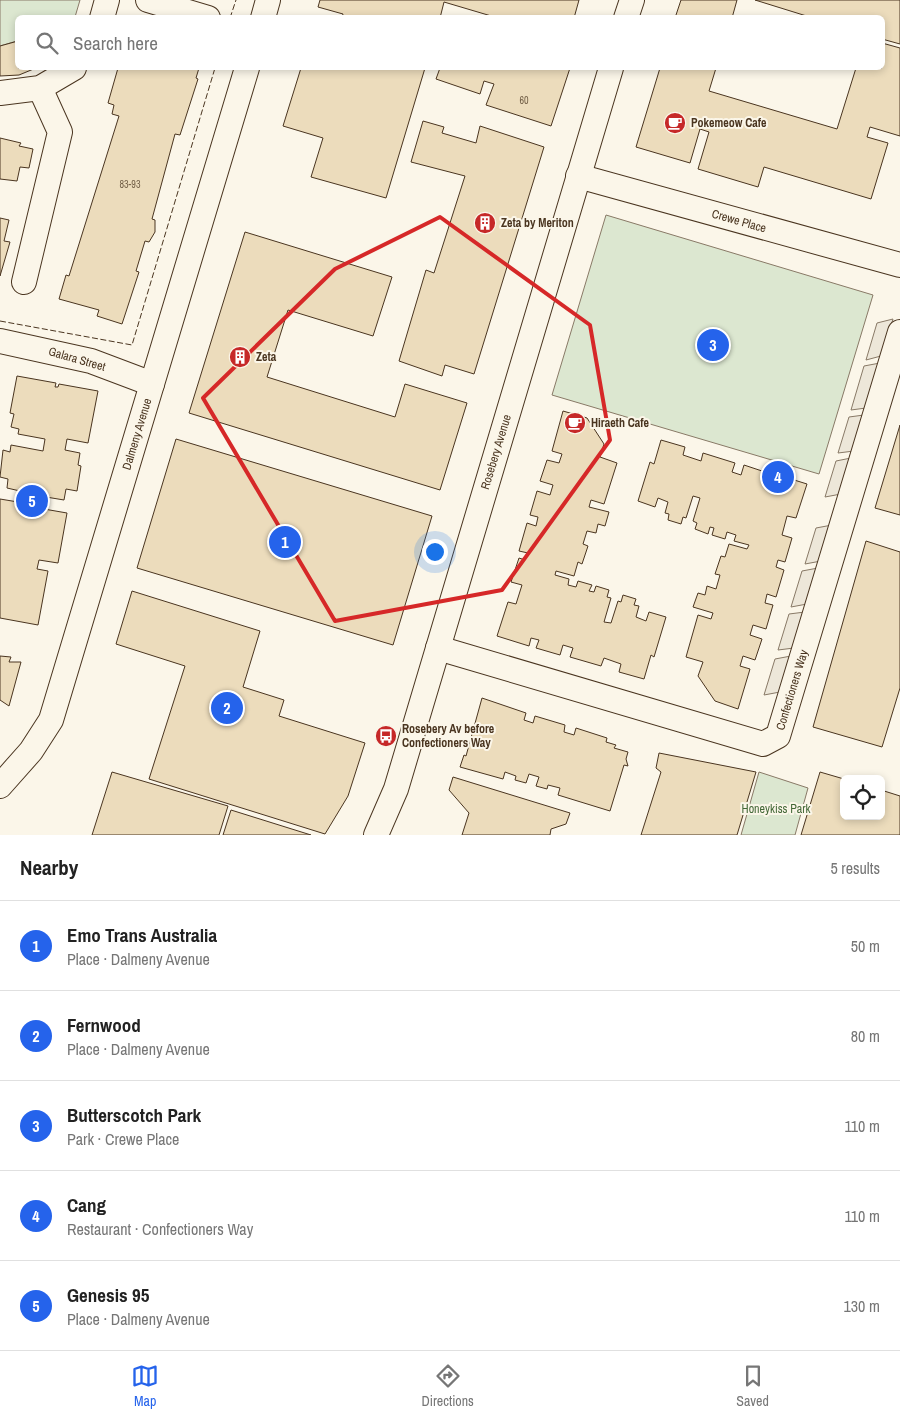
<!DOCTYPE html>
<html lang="en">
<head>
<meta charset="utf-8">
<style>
	:root { --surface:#fff; --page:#f2f2f2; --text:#222; --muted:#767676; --line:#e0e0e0; --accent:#2563eb }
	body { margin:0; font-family:"Archivo Narrow",sans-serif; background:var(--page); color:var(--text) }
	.controls { position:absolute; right:15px; bottom:15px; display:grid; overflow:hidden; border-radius:8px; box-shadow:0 2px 8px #0003 }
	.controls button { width:45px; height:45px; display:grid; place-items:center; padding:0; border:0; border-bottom:1px solid var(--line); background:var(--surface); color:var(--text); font:25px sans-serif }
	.you { position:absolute; left:434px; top:551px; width:18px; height:18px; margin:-12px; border:4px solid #fff; border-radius:50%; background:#1a73e8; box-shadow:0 0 0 8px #1a73e833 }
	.badge { display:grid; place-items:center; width:32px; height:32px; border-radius:50%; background:var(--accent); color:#fff; font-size:16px; font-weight:700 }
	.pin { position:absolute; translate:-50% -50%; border:2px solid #fff; box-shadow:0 1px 5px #0006 }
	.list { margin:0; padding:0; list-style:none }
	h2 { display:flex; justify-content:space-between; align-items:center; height:65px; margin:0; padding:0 20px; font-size:21px }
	h2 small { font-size:16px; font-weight:400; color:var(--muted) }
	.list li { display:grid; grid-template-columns:32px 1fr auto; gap:15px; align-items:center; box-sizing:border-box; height:90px; padding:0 20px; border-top:1px solid var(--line) }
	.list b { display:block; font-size:19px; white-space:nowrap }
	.list p { margin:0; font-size:16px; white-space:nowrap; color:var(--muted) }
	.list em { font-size:16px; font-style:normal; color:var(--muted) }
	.icon { flex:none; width:28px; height:28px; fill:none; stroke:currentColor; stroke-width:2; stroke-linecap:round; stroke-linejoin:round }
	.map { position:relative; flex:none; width:900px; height:835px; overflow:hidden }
	.search { position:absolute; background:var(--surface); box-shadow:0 2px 8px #0003; left:15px; right:15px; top:15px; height:55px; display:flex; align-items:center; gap:12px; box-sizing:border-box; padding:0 18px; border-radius:8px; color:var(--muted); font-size:19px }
	.sheet { height:515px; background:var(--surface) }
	nav { display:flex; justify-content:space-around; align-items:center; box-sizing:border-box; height:70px; border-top:1px solid var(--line); background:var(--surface); font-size:14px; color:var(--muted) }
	nav a { display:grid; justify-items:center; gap:2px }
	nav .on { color:var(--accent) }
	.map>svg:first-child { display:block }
	.green { fill:#dce7d0; stroke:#887966 }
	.parking { fill:#ede7d9; stroke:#887966 }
	.building { fill:#ecdcbc; stroke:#4a3520 }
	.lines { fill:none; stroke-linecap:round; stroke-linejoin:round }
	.minor-casing { stroke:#4a3520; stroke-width:26 }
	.minor { stroke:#fbf6e9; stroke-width:24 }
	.fence { stroke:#4a3520; stroke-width:1; stroke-dasharray:6 2.5; stroke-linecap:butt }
	.marked { fill:none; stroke:#d62828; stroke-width:4; stroke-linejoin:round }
	.labels { text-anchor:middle; stroke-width:4; stroke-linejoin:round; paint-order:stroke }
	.number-label { font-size:10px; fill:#725f47 }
	.poi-label { font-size:12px; font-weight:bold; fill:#4a3520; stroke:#fbf6e9; text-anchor:start }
	.street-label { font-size:12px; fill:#4a3520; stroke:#fbf6e9 }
	.park-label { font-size:12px; fill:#436837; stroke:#fbf6e9 }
</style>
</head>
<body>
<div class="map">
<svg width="900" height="835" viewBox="0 0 900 835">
	<rect width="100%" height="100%" fill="#fbf6e9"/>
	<g class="green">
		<polygon points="0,0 80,0 75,17 18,18 17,41 0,46"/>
		<polygon points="606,215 873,295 819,474 552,395"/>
		<polygon points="759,772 808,788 795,835 741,835"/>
	</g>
	<g class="parking">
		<polygon points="893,319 881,356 866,360 877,323"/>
		<polygon points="880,363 866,408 851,410 864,366"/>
		<polygon points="864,415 854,451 838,453 849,417"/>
		<polygon points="851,458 841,494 825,497 836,461"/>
		<polygon points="832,525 821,561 805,564 816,528"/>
		<polygon points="818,568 807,604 791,607 802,571"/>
		<polygon points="805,612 794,648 778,650 789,614"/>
		<polygon points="791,656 780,692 764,695 775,659"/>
	</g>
	<g class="building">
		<polygon points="320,0 579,0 574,18 498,18 444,2 440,18 342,18 343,14 318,7"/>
		<polygon points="681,0 737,0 732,18 675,18"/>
		<polygon points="755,0 900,0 900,44 882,39 882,18 813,18"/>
		<polygon points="18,41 18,68 36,68 19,75 0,76 0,46"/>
		<polygon points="882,43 900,48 900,136 870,127 867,137 888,143 871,199 764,167 758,187 698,169 709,132 700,129 690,163 636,147 660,68 716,68 709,91 837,129 856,68 882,68"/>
		<polygon points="118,68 199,68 196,78 198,79 180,135 175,134 152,219 155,220 155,232 149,242 145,241 136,271 139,272 122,324 97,316 99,310 59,299 66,275 69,276 119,116 112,114 114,105 108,103"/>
		<polygon points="301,68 425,68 386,198 311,177 323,138 283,126"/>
		<polygon points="440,68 570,68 551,126 486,105 494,84 484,81 480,94 436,79"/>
		<polygon points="423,121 444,127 442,133 476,143 480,126 544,147 474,374 445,365 442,376 399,361 426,270 434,273 465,176 411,162"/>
		<polygon points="0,138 21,143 19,146 33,149 29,168 20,167 17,181 0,179"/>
		<polygon points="0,218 9,220 4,241 10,242 0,276"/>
		<polygon points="245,232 392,277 373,336 288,310 267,377 395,417 405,384 467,403 440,490 189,413"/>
		<polygon points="17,376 56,383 55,387 58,387 59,384 98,391 88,443 67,439 65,450 80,453 78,465 81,466 77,491 66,489 64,500 46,497 44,509 67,513 58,563 39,560 37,569 48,571 38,625 0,618 0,499 18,502 20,491 7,488 8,479 0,477 3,450 10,452 11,445 43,451 45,439 18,434 19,429 11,427 14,414 10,413"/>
		<polygon points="563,411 587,418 604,444 600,457 617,463 604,504 591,500 589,507 609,512 605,526 598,524 596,533 587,531 583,544 588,546 582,564 578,562 574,576 556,571 555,575 569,579 568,585 576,587 578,581 592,585 589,591 594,592 596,586 609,590 607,597 611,598 604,622 611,623 618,601 621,602 623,595 636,599 634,605 639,606 636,617 646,621 649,612 666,617 654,657 651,655 644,679 619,672 621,664 604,658 601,666 570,657 573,648 563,645 560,655 536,648 539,640 531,638 529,646 497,636 508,602 516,604 522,585 511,582 519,558 525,560 528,553 519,551 527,523 536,526 538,517 530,515 537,491 550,495 553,485 540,481 547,460 559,463 562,454 552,451"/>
		<polygon points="900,425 900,515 875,508"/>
		<polygon points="176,439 432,516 393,645 137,568"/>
		<polygon points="661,440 685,447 683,455 701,461 703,453 735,463 732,472 741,475 744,465 768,473 766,480 773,482 775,474 807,484 796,518 787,516 782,535 792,538 785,562 778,560 776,567 784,570 776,597 767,594 765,603 773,605 766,629 753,625 750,635 762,639 755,660 743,656 740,666 750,669 738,709 715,701 698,676 703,662 686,657 698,615 711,619 713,613 693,607 698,593 705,595 707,586 716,589 720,575 715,574 721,556 725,557 729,544 747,549 749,545 734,541 736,535 727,532 725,539 712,535 714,528 710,527 708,534 695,529 697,523 693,521 700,498 693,496 686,518 683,517 681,524 668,520 669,514 665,513 668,502 658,498 655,507 638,501 650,462 654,464"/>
		<polygon points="866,541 900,552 900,688 882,747 813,727"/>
		<polygon points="132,591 260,631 243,687 284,700 279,716 365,743 348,796 325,834 149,779 185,666 116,644"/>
		<polygon points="0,656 11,657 9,662 21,662 9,706 0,700"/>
		<polygon points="482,698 526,713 524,720 533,723 535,716 565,725 564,732 574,735 576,728 607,738 606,742 616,745 614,748 628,752 626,759 628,766 624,765 610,811 558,795 560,788 548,785 547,789 536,786 539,777 529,774 526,783 515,780 516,776 505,772 503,779 460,767 464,755 466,756"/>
		<polygon points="659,753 756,772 737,835 641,835 661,772 656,768"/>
		<polygon points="112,772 228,806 219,835 92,835"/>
		<polygon points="820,772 844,779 844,816 881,816 881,790 900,796 900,835 801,835"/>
		<polygon points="453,777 570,813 566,824 551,829 550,835 462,835 469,813 449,790"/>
		<polygon points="231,810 311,835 223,835"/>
	</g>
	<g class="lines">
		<g class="minor-casing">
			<g id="minor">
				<polyline points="148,0 208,18"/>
				<polyline points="102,18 107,0"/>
				<polyline points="263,18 268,0"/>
				<polyline points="626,18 632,0"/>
				<polyline points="0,93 40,88 74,68"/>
				<polyline points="578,176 900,265"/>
				<polyline points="24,282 60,132 40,88"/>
				<polyline points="0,341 91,361 152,384"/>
				<polyline points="438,648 763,744 778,736 900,332"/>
				<polyline points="0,786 31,751 51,720 247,68"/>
				<polyline points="376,835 396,789 611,68"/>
			</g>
		</g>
		<use href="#minor" class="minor"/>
		<g class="fence">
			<polyline points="230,18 236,0"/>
			<polyline points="0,321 132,345 215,68"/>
		</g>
	</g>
	<path class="marked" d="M 440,217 L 590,325 L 610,440 L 502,590 L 335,621 L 203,398 L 335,269 Z"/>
	<defs>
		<g id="cafe-disc" transform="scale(1.125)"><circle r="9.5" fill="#c62828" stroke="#fbf6e9"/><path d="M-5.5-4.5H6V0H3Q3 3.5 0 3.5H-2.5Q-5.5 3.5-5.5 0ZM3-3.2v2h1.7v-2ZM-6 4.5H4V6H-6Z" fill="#fff"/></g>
		<g id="building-disc" transform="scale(1.125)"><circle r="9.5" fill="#c62828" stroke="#fbf6e9"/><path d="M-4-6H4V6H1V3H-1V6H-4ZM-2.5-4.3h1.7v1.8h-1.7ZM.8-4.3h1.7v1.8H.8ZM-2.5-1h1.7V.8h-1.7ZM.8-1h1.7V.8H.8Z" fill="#fff"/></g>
		<g id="bus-disc" transform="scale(1.125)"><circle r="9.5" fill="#c62828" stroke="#fbf6e9"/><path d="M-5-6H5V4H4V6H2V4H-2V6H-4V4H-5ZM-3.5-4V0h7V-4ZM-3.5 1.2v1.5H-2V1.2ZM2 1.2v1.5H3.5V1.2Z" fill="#fff"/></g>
	</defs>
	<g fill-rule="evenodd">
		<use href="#cafe-disc" x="675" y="123"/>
		<use href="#building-disc" x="485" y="223"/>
		<use href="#building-disc" x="240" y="357"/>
		<use href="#cafe-disc" x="575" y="423"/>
		<use href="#bus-disc" x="386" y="736"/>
	</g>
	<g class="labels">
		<g class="number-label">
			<text x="524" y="104">60</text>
			<text x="130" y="188">83-93</text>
		</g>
		<g class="poi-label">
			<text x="691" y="127">Pokemeow Cafe</text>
			<text x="501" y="227">Zeta by Meriton</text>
			<text x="256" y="361">Zeta</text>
			<text x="591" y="427">Hiraeth Cafe</text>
			<text x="402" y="733">Rosebery Av before<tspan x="402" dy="14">Confectioners Way</tspan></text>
		</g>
		<g class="street-label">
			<text transform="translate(739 221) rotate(16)" y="4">Crewe Place</text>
			<text transform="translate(77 359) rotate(16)" y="4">Galara Street</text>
			<text transform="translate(137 434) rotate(-73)" y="4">Dalmeny Avenue</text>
			<text transform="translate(496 452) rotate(-73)" y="4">Rosebery Avenue</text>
			<text transform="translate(792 690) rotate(-73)" y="4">Confectioners Way</text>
		</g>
		<g class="park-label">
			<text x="776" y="813">Honeykiss Park</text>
		</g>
	</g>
</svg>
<div class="controls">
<button><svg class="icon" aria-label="locate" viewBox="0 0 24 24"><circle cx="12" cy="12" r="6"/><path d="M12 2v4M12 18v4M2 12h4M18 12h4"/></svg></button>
</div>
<div class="you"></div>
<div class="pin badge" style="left:285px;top:542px">1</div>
<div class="pin badge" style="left:227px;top:708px">2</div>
<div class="pin badge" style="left:713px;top:345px">3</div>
<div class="pin badge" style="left:778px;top:477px">4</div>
<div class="pin badge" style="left:32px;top:501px">5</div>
<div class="search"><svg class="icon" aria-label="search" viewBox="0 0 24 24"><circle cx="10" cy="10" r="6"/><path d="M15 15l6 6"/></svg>Search here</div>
</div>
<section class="sheet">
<h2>Nearby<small>5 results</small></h2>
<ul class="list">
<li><span class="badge">1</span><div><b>Emo Trans Australia</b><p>Place · Dalmeny Avenue</p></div><em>50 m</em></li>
<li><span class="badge">2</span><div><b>Fernwood</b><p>Place · Dalmeny Avenue</p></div><em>80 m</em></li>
<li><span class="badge">3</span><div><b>Butterscotch Park</b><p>Park · Crewe Place</p></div><em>110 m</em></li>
<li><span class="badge">4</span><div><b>Cang</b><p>Restaurant · Confectioners Way</p></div><em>110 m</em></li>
<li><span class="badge">5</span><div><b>Genesis 95</b><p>Place · Dalmeny Avenue</p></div><em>130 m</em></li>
</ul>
</section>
<nav>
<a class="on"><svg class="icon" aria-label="map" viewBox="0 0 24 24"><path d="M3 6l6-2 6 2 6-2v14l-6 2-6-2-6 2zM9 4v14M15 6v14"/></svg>Map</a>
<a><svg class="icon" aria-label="directions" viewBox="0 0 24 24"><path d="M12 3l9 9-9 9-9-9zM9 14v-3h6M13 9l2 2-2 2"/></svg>Directions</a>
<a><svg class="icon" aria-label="saved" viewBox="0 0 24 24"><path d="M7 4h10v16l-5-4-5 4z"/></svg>Saved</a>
</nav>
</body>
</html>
